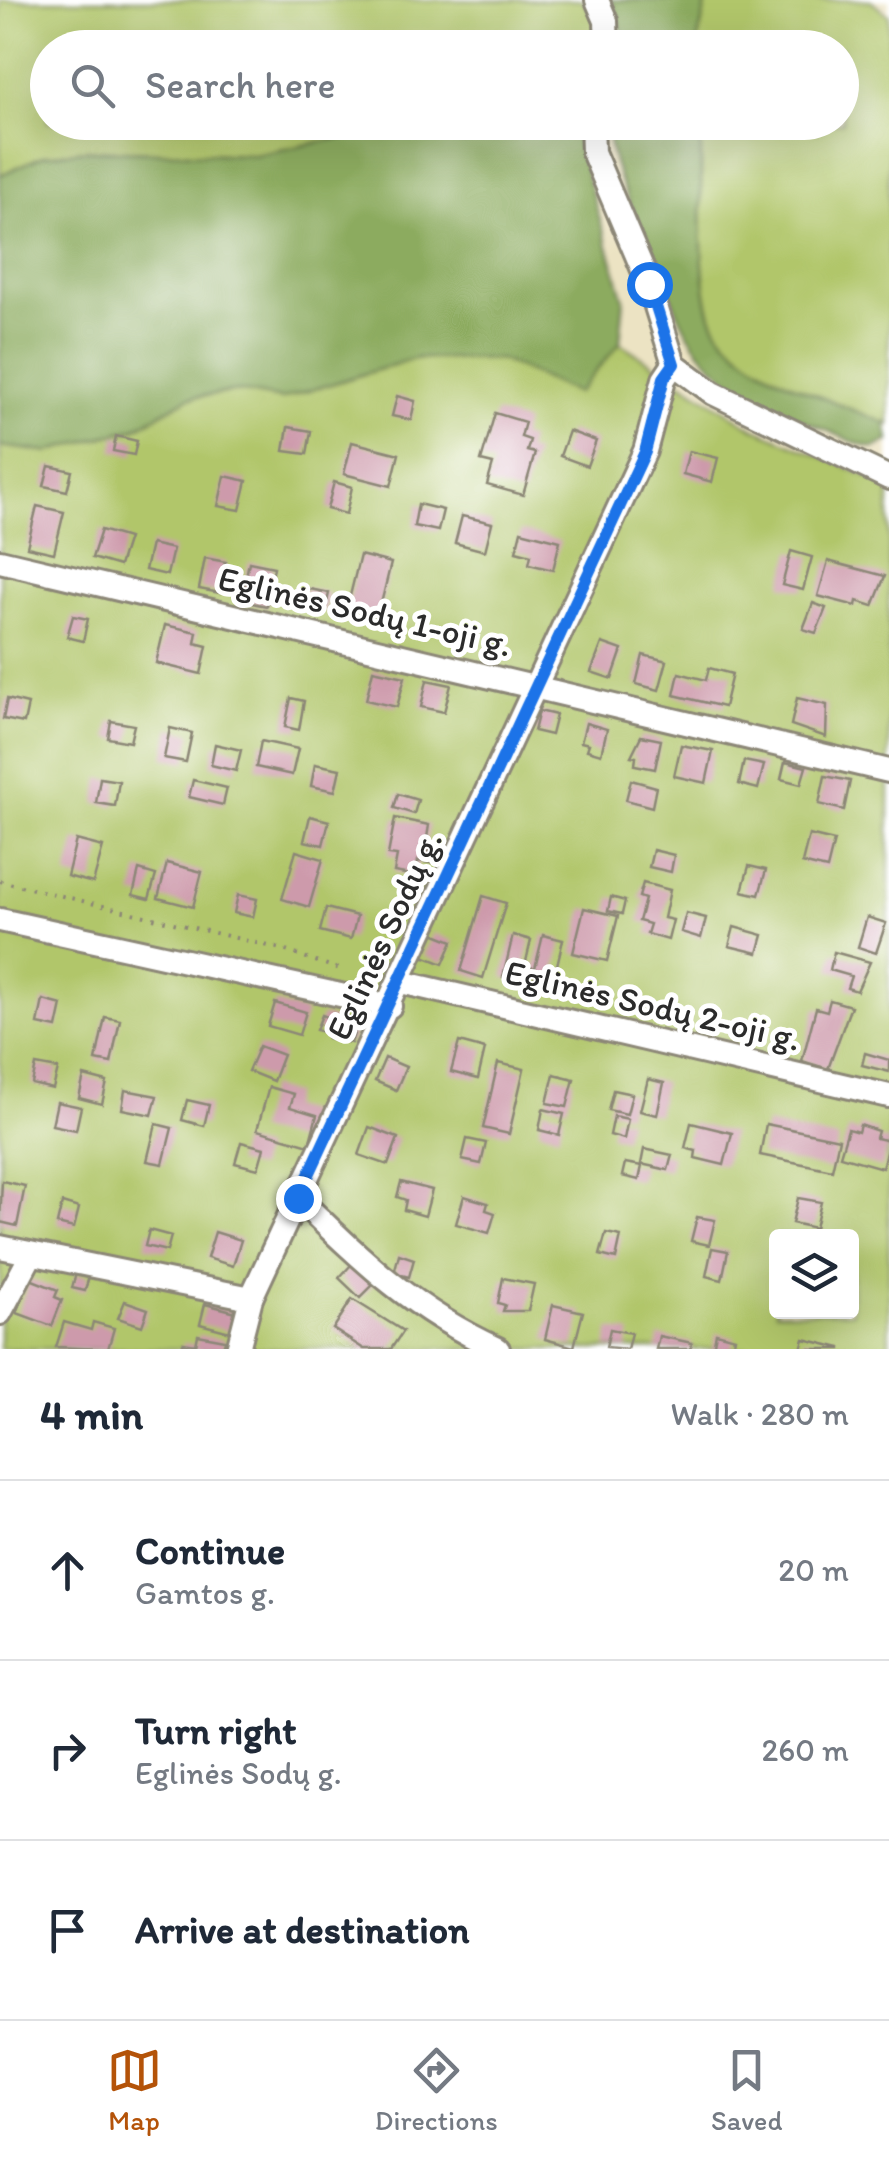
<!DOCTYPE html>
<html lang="en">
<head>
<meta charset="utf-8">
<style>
	:root { --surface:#fff; --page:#f2f2f3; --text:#1f2937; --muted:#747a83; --line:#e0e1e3; --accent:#b45309 }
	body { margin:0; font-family:Itim,sans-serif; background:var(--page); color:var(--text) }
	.controls { position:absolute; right:30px; bottom:30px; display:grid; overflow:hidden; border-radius:10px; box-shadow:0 10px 40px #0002 }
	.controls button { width:90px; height:90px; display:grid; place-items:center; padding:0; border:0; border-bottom:2px solid var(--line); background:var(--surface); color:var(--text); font:50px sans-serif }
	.stop { position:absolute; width:30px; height:30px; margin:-22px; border:8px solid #1a73e8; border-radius:50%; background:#fff }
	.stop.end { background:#1a73e8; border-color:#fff; box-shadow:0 2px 10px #0008 }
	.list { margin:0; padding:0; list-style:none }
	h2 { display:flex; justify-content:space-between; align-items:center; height:130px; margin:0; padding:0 40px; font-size:42px }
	h2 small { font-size:32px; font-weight:400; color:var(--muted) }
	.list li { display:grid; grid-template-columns:65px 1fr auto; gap:30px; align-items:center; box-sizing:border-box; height:180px; padding:0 40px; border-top:2px solid var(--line) }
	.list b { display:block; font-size:38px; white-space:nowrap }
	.list p { margin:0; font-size:32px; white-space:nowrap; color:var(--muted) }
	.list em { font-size:32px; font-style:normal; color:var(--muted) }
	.icon { flex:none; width:55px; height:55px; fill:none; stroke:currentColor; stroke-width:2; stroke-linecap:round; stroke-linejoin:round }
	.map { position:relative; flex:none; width:889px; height:1349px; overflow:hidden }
	.search { position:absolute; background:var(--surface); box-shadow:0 10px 40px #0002; left:30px; right:30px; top:30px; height:110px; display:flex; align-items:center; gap:25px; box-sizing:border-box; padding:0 35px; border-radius:55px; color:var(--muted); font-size:38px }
	.sheet { height:670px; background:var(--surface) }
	nav { display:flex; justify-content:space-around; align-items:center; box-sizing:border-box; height:140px; border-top:2px solid var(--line); background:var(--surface); font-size:28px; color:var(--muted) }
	nav a { display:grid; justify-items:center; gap:5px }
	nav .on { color:var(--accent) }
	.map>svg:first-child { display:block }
	.green { fill:#b1c66b; stroke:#6e784b; stroke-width:2.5; fill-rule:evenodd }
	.forest { fill:#8cab5f; stroke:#5c6b45; stroke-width:2.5 }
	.building { fill:#cd9aab }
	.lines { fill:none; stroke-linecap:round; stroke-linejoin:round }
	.minor-casing { stroke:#8c8777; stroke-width:28 }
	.path { stroke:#8c8777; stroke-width:4; stroke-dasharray:2.5 8; stroke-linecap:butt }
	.minor { stroke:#fff; stroke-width:22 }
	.route { stroke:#1a73e8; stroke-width:12 }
	.labels { text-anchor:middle; stroke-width:10; stroke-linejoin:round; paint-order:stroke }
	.street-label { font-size:35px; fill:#2b2b2b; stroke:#fff }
</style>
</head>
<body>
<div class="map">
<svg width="889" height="1349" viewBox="0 0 889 1349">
	<rect width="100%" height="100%" fill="#fff"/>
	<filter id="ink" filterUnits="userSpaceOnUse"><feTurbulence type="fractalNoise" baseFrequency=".01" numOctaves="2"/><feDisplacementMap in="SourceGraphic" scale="20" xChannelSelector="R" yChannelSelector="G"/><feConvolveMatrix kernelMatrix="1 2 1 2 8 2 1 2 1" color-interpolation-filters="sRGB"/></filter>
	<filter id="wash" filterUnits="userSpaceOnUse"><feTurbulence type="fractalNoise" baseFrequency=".0048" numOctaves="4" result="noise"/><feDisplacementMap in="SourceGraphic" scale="40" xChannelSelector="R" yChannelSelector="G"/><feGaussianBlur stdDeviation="2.25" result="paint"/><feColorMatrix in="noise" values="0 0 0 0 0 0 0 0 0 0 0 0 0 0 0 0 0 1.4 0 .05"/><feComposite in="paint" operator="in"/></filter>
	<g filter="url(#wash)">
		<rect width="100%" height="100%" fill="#ece3c3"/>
		<g class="green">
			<path d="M 0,0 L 582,0 C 596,13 598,29 598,47 L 48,48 L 48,122 L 507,123 L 490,136 L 463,143 L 386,129 L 255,155 L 87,150 L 45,155 L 0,175 Z"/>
			<path d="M 707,0 L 870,0 L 889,15 L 889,425 C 842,405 734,370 713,321 C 695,277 704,174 700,123 L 842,122 L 842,48 L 696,48 Z"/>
			<path d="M 620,343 L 753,428 L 889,485 L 889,1349 L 0,1349 L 0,446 L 47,452 L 135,429 L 188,398 L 239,391 L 282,399 L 416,358 L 499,359 L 577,392 ZM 776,1236 L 852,1236 L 852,1312 L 776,1312 Z"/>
		</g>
		<g class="forest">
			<polygon points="611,0 707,0 696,47 621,47 623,34"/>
			<polygon points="507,122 579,123 577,143 624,299 620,343 577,393 499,359 416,358 282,399 239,391 188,398 135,428 47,452 0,446 0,175 45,155 87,150 255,155 386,129 463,143 490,136"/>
			<path d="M 607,123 L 700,123 C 703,168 696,288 714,323 C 739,372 838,403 886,423 L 889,441 L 874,448 L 860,445 C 801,418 723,394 689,335 C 672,306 664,273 649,244 C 630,204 609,167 607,123 Z"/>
		</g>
		<g id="blocks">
			<g class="building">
				<polygon points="397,396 415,401 411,420 392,416"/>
				<polygon points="495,413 525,422 521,437 530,440 527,451 535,453 523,495 487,485 493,464 481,461"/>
				<polygon points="288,427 311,431 307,454 284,451"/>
				<polygon points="569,431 596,441 587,466 560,456"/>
				<polygon points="116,436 137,441 134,455 113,451"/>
				<polygon points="352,442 399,454 391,486 344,474"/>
				<polygon points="689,451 718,458 712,482 683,474"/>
				<polygon points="49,466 72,471 67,491 44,486"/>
				<polygon points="225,476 247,481 240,510 218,506"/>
				<polygon points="334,482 352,487 346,514 327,509"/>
				<polygon points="418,504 443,510 438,531 414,526"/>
				<polygon points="37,506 64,512 54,553 27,547"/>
				<polygon points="462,516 492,523 485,551 455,543"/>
				<polygon points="101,530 128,538 119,566 92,558"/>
				<polygon points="521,531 560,541 553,570 529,564 531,555 516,551"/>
				<polygon points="151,544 173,549 167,575 145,570"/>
				<polygon points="791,551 812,557 803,590 782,585"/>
				<polygon points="360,555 391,563 378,616 347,608"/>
				<polygon points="205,558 226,562 220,593 199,589"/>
				<polygon points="828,561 885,576 873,606 857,601 856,606 818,596"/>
				<polygon points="249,562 274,567 267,606 241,601"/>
				<polygon points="305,588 329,593 325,612 301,607"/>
				<polygon points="813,603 826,608 816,633 803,629"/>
				<polygon points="73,616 88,619 83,641 67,637"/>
				<polygon points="165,625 197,632 195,643 207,646 201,674 156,663"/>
				<polygon points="602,643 622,650 612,679 591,672"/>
				<polygon points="643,655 667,661 659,690 636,684"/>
				<polygon points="709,668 732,674 724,707 674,695 679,673 706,680"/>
				<polygon points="373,670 405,677 397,707 366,700"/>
				<polygon points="427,680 451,685 444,712 421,707"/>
				<polygon points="291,698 304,701 299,730 285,727"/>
				<polygon points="797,698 827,705 826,737 791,725"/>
				<polygon points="7,699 28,704 24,723 3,719"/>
				<polygon points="539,711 556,715 551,735 534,731"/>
				<polygon points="111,721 134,725 130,742 108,738"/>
				<polygon points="586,723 607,729 601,754 587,750 589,744 581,742"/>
				<polygon points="170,728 192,733 186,762 164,758"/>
				<polygon points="641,736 661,740 655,769 635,765 636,757 631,756"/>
				<polygon points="261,741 298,749 292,775 256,767"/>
				<polygon points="215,744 241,750 236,771 211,765"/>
				<polygon points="681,745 713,751 706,783 674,776"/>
				<polygon points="744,761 764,765 758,789 739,784"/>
				<polygon points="785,762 806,767 801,784 781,779"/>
				<polygon points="315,764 340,769 335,791 311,786"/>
				<polygon points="825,776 850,781 844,810 819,804"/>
				<polygon points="100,778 119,781 115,806 96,803"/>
				<polygon points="193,780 227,788 223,805 189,797"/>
				<polygon points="631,780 656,787 652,807 626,800"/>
				<polygon points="398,794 418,800 414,814 394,808"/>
				<polygon points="310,816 329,821 323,845 304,841"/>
				<polygon points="395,818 429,825 425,851 433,852 431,863 418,861 416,876 394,872 397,856 388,855"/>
				<polygon points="809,835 834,841 827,869 802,863"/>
				<polygon points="76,840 103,847 93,883 67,876"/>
				<polygon points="653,850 674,855 671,872 649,867"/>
				<polygon points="296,851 323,859 309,907 282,899"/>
				<polygon points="167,863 202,872 193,907 158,898"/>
				<polygon points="749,866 766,870 759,895 742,891"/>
				<polygon points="139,870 156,875 149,899 133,895"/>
				<polygon points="643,883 670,890 664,918 673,920 668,940 647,934 650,924 639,921 645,899 639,897"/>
				<polygon points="238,895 257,899 253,917 234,913"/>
				<polygon points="483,896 506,903 483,978 461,971"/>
				<polygon points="611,897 625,901 622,914 608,911"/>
				<polygon points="326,908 357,916 351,939 320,931"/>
				<polygon points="584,908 618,916 607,961 573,953"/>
				<polygon points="686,913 706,918 701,938 681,932"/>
				<polygon points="867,917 886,923 876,953 858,947"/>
				<polygon points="734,927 763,935 758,953 729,946"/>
				<polygon points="433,933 453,941 443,964 423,956"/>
				<polygon points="513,935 531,940 525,966 535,968 543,935 563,940 553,982 534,977 532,984 503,977"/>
				<polygon points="834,952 870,962 857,991 847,988 851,976 830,970"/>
				<polygon points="43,1000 62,1005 57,1028 38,1024"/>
				<polygon points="830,1000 851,1006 828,1069 802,1061 816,1008 827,1011"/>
				<polygon points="275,1003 306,1012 299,1035 268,1026"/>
				<polygon points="322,1015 356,1028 351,1043 327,1038 329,1034 316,1030"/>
				<polygon points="105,1017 120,1020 111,1063 96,1060"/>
				<polygon points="459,1042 485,1049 478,1079 451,1072"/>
				<polygon points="259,1046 283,1055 273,1081 248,1071"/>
				<polygon points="865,1053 889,1060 889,1072 862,1065"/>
				<polygon points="385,1058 406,1067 396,1090 375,1081"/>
				<polygon points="498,1063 524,1069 509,1134 483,1128"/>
				<polygon points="36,1065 58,1069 53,1089 32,1084"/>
				<polygon points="554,1074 574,1079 567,1107 547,1103"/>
				<polygon points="84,1076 107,1082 102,1104 79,1098"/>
				<polygon points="648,1079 664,1083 657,1115 640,1111"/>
				<polygon points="269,1087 294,1094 290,1107 317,1115 309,1145 257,1130"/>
				<polygon points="125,1090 157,1096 152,1115 122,1109"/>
				<polygon points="613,1090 632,1094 627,1114 608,1110"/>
				<polygon points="187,1100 209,1105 204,1126 182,1120"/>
				<polygon points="57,1102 81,1107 76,1130 52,1125"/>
				<polygon points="543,1109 564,1114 559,1135 539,1130"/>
				<polygon points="614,1116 628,1119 624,1139 610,1135"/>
				<polygon points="691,1123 732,1133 724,1165 695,1158 696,1151 685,1148"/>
				<polygon points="156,1124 172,1128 163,1164 147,1161"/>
				<polygon points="766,1124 839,1139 832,1170 760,1155"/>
				<polygon points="860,1125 878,1131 876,1138 889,1141 882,1168 840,1156 848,1129 858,1132"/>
				<polygon points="369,1127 398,1138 388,1165 359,1155"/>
				<polygon points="467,1139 486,1143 481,1164 462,1160"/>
				<polygon points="241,1142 264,1148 258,1169 235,1163"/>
				<polygon points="644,1149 672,1155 668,1170 641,1164"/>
				<polygon points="625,1163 642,1166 639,1180 622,1176"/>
				<polygon points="2,1181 25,1186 17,1226 0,1222"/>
				<polygon points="401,1182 432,1190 425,1216 404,1210 406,1200 397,1197"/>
				<polygon points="464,1196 488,1203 486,1210 495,1213 489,1233 456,1224"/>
				<polygon points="798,1198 821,1202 815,1228 792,1223"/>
				<polygon points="62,1203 79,1208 74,1228 57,1224"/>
				<polygon points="697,1217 715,1220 709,1245 691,1241"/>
				<polygon points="149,1230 171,1236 167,1251 145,1246"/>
				<polygon points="215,1232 241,1240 233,1266 207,1258"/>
				<polygon points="606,1233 621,1236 616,1259 600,1255"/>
				<polygon points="712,1248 728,1251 722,1280 706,1276"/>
				<polygon points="399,1254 414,1259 409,1277 394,1273"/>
				<polygon points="352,1264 373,1285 360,1298 339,1278"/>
				<polygon points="76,1273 89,1276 85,1291 72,1288"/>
				<polygon points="503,1278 534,1284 528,1311 503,1311 505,1305 498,1303"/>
				<polygon points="30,1279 58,1290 55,1297 62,1300 52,1326 17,1313"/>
				<polygon points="352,1299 403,1331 391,1349 364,1349 333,1329"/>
				<polygon points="125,1301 148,1309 142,1326 118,1318"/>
				<polygon points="205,1304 236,1312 230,1332 200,1324"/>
				<polygon points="553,1305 583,1312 574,1347 545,1339"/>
				<polygon points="64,1322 91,1330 93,1322 114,1328 108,1349 56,1347"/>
				<polygon points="610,1329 631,1333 627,1349 606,1347"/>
				<polygon points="716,1333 735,1338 732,1349 713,1349"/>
				<polygon points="198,1335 225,1340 223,1349 182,1349 183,1343 196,1345"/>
				<polygon points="659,1336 692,1343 691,1349 656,1349"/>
				<polygon points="804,1339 841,1348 841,1349 801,1349"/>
			</g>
		</g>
	</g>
	<g filter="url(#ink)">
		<use href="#blocks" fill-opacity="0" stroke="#8c8777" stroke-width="2.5"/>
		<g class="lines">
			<g class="minor-casing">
				<g id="minor">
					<polyline points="597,0 606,21 607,48"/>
					<polyline points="592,122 593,152 649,284 674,364 713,393 889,478"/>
					<polyline points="0,561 889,771"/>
					<polyline points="0,920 390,1006"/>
					<polyline points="401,982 889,1096"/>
					<path d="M 298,1198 C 364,1262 413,1310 498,1349"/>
					<polyline points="0,1247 251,1298 645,451 664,379 674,364"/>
					<polyline points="0,1313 31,1255"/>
					<polyline points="238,1349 251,1298"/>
				</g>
			</g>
			<polyline class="path" points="0,881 277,948 339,969"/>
			<use href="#minor" class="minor"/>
		</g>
	</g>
	<g class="lines" filter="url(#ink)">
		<polyline class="route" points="298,1198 645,452 664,378 674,364 649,284"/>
	</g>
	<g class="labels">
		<g class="street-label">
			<text transform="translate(365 611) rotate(13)" y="12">Eglinės Sodų 1-oji g.</text>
			<text transform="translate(384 935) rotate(-65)" y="12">Eglinės Sodų g.</text>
			<text transform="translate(653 1005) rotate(13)" y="12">Eglinės Sodų 2-oji g.</text>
		</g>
	</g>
</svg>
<div class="controls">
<button><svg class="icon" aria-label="layers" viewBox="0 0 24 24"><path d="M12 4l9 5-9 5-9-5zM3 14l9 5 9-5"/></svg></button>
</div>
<div class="stop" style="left:649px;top:284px"></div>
<div class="stop end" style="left:298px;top:1198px"></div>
<div class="search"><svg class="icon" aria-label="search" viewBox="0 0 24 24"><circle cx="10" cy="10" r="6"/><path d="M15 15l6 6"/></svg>Search here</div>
</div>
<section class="sheet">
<h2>4 min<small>Walk · 280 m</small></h2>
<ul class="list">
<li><svg class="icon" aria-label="ahead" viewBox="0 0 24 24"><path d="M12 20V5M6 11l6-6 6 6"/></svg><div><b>Continue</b><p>Gamtos g.</p></div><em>20 m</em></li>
<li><svg class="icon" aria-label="right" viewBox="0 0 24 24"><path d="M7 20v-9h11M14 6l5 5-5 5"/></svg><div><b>Turn right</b><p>Eglinės Sodų g.</p></div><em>260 m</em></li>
<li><svg class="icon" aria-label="arrive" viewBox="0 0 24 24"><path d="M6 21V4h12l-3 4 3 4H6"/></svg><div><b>Arrive at destination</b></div></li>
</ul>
</section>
<nav>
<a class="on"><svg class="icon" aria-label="map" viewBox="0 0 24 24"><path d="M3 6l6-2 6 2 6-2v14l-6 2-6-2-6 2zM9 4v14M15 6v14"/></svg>Map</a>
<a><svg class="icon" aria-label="directions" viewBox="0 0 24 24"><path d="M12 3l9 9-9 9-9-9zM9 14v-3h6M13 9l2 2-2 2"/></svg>Directions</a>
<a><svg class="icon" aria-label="saved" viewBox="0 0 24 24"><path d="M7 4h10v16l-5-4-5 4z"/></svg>Saved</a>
</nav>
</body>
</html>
